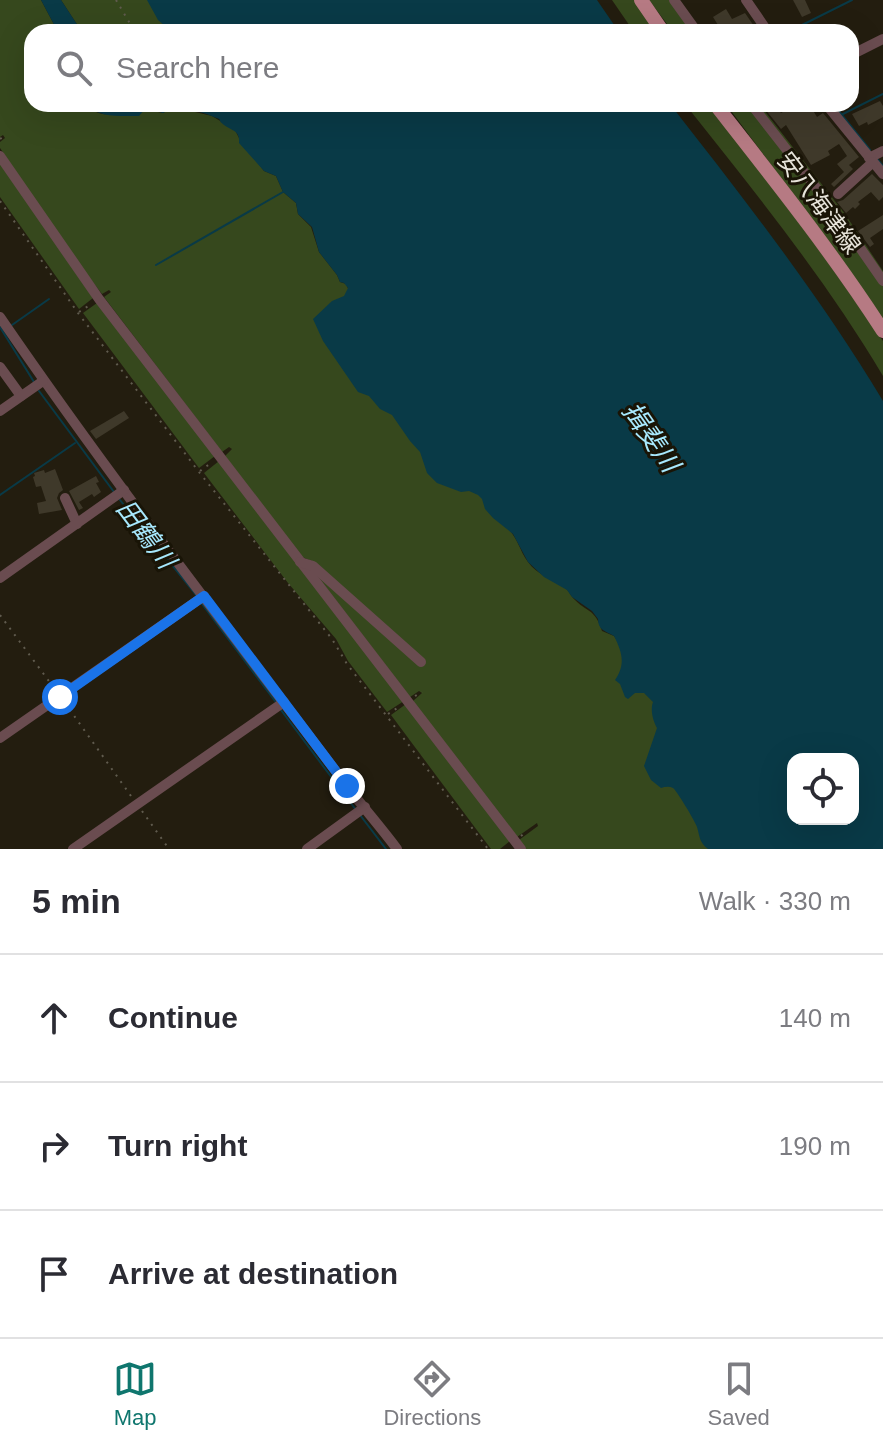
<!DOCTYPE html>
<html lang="en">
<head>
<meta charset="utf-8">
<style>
	:root { --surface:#fff; --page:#f7f7f7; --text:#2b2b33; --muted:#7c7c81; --line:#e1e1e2; --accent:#0f766e }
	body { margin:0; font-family:Arial,"Noto Sans JP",sans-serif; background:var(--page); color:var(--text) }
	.controls { position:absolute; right:24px; bottom:24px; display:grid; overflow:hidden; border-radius:16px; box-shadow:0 8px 32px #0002 }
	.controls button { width:72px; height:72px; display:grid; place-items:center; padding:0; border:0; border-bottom:2px solid var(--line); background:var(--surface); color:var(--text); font:40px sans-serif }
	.stop { position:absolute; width:24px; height:24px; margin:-18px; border:6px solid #1a73e8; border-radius:50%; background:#fff }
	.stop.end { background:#1a73e8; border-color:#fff; box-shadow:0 2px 8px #0008 }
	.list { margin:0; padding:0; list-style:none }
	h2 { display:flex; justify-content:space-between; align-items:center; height:104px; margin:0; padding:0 32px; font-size:34px }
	h2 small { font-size:26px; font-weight:400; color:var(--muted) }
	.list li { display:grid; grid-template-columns:52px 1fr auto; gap:24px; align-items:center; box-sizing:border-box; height:128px; padding:0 32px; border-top:2px solid var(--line) }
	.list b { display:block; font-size:30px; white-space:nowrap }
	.list em { font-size:26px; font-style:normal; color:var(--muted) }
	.icon { flex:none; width:44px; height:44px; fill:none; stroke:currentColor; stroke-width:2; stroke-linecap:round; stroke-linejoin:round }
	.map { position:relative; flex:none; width:883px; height:849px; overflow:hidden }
	.search { position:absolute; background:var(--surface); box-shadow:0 8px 32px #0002; left:24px; right:24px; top:24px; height:88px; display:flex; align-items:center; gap:20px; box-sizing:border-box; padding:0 28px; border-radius:24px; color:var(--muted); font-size:30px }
	.sheet { height:488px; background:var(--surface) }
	nav { display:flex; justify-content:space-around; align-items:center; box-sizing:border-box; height:112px; border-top:2px solid var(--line); background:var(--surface); font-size:22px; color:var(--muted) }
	nav a { display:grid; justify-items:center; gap:4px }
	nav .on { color:var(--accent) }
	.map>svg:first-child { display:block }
	.green { fill:#36481d }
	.water { fill:#093a47; fill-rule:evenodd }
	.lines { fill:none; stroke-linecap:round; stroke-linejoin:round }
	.stream { stroke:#093a47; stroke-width:2 }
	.building { fill:#3f392a }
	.path { stroke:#605b4e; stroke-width:2; stroke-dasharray:2 6; stroke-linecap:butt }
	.minor { stroke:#6a4c50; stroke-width:10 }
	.major { stroke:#b67a83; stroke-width:14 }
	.route { stroke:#1a73e8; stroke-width:10 }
	.labels { text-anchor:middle; stroke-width:6; stroke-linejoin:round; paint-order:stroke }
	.street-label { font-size:24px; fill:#e7e4da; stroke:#191406 }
	.water-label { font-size:26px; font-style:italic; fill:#a7e8fd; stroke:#191406 }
</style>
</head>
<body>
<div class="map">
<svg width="883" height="849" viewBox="0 0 883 849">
	<rect width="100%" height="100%" fill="#231d0f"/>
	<g class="green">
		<path d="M 0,0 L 41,0 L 58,32 L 32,32 L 32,104 L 85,104 C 102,123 122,110 143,109 C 149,109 156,112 163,113 L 170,109 L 191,111 L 212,116 L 235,130 L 240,140 L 264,171 L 276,176 L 283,192 L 296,203 L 298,214 L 311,227 L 319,252 L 337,275 L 340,282 L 346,284 L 368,333 L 504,524 C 519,539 518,548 528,562 C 537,575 553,579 565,588 C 570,592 569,593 573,598 C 587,613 595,608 602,631 L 614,636 L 648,686 L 713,849 L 526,849 L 519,840 L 538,826 L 537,823 L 517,837 L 413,701 L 422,693 L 419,691 L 410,697 L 316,574 L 312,561 L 302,557 L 225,456 L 232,449 L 229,447 L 222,452 L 104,297 L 111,292 L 109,290 L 102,294 L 72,255 L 0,148 L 0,142 L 5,138 L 3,135 L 0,137 Z"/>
		<polygon points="61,0 161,0 182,32 82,32"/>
		<polygon points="612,0 635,0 657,32 634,32"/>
		<polygon points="649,0 671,0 694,32 673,32"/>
		<path d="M 685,104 L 709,104 L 780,194 L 883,341 L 883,376 C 826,280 755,192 685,104 Z"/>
		<polygon points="726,104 748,104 833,213 883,286 883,322 806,212"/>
		<polygon points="754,104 759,104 845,214 883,271 883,277"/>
		<polygon points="0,163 93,298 79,309 0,197"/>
		<polygon points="97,303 215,456 199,468 83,313"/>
		<polygon points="219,461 404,701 387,712 348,661 336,639 288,583 204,473"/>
		<polygon points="406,704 510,841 500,849 491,849 391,715"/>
	</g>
	<g class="water">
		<polygon points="41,0 61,0 82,32 58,32"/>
		<polygon points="147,0 597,0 619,32 172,32 158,20"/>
		<path d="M 85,104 L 670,104 C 745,200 820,296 883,401 L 883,849 L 708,849 C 699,842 700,837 697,827 C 695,821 677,791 673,788 C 669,786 665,787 661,788 L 651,780 L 644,766 L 657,728 C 653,721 650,710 653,702 L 644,693 L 635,693 L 628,699 L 625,697 L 620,684 L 615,680 C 626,664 622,652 614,636 C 605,631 598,630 598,619 L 592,611 L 572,597 L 567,590 L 544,577 L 528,562 L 513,534 L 493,518 L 485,509 L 482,499 L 478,495 L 469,491 L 461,492 L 437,483 L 427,473 L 420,452 L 410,441 L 392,415 L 380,409 L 369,396 L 358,392 L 323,341 L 313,319 L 332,301 L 344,296 L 348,288 L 344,283 L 340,282 L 337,275 L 319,252 L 312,227 L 298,214 L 296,203 L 283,192 L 276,176 L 264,171 L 239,143 C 240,131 233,131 224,125 C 215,118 225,121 214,117 C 200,111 176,106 163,113 L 146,108 L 139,116 C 121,116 98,118 85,104 ZM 853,759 L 853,819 L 793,819 L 793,759 Z"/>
	</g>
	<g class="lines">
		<g class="stream">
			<polyline points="788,32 852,0"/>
			<polyline points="833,104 870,150"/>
			<polyline points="841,115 883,94"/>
			<polyline points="878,160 883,166"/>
			<polyline points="156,265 283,192"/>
			<polyline points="12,325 49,299"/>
			<polyline points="0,327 34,382"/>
			<polyline points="39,391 114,492"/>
			<polyline points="0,495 75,443"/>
			<polyline points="120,500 196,595"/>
			<polyline points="202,604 275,701"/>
			<polyline points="281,710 356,810"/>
			<polyline points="360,815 386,849"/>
		</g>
	</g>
	<g class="building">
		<polygon points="793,0 805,0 811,13 802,17"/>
		<polygon points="726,9 732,19 745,13 756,29 752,32 748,32 745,27 737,32 707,32 718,25 713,17"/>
		<polygon points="880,101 883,106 883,117 868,125 867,122 859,126 852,114"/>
		<polygon points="761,104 773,104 781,113 798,104 809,104 817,117 823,113 859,157 849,165 853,169 834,187 831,184 844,172 837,164 847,156 839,144 828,151 830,155 811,165 786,125 781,129"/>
		<polygon points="872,174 883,185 883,197 879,201 871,192 858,202 860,204 855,209 853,207 846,213 837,202 843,200"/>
		<polygon points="883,215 883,229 870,238 874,244 870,247 858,231"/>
		<polygon points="124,411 129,418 96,439 90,431"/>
		<polygon points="55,469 63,490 59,493 57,498 62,510 39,514 37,503 46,501 41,486 36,487 33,477 35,476 34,473 44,470 45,473"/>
		<polygon points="96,476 99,482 96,483 101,492 94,497 92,494 79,502 83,508 79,510 69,491"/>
	</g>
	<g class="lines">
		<g class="path">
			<polyline points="116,0 135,32"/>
			<polyline points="0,139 3,137"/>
			<polyline points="0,201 78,313 199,472 332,639 347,664 488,849"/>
			<polyline points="79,312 90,305"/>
			<polyline points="200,471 211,463"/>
			<polyline points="0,615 54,688"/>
			<polyline points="415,696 422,692"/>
			<polyline points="65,703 131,796"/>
			<polyline points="388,714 399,707"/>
			<polyline points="142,811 169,849"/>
			<polyline points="521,836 527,831"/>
		</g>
		<g class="minor">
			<polyline points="674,0 697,32"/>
			<polyline points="746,0 768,32"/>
			<polyline points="851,55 883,39"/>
			<polyline points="751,104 836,213 883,281"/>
			<polyline points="826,104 883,174"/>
			<polyline points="0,156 99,299 521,849"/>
			<polyline points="869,158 883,151"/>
			<polyline points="838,194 873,162"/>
			<path d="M 0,317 C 109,476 228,629 344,782 C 361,805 380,826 397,849"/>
			<polyline points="0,367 21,396"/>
			<polyline points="0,411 43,381"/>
			<polyline points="65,498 77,524"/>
			<polyline points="300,562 313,566 421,662"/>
			<polyline points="0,578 124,490"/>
			<polyline points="0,738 204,596"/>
			<polyline points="73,849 284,702"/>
			<polyline points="307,849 365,807"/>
		</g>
		<g class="major">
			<polyline points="641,0 663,32"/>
			<path d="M 715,104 C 773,178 832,252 883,331"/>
		</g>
	</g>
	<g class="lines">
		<polyline class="route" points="60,697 204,596 347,786"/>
	</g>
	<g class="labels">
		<g class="street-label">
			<text transform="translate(819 203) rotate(53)" y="8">安八海津線</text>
		</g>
		<g class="water-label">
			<text transform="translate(651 437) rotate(55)" y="9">揖斐川</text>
			<text transform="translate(146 534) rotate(53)" y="9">田鶴川</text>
		</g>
	</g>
</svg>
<div class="controls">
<button><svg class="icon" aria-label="locate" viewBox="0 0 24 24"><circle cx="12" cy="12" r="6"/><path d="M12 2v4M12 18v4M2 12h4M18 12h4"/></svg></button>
</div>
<div class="stop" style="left:60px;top:697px"></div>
<div class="stop end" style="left:347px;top:786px"></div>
<div class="search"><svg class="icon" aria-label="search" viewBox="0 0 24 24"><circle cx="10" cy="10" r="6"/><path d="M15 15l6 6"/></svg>Search here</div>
</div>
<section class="sheet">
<h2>5 min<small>Walk · 330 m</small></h2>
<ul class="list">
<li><svg class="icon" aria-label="ahead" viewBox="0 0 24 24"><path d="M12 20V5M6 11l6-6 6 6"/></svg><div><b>Continue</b></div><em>140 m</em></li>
<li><svg class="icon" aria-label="right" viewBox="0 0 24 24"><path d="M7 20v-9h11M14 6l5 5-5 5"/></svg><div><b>Turn right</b></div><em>190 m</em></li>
<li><svg class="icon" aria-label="arrive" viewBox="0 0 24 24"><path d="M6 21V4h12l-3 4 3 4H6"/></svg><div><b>Arrive at destination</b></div></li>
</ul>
</section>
<nav>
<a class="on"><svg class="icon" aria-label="map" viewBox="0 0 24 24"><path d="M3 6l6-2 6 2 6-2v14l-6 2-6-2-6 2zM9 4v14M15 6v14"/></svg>Map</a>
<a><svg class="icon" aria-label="directions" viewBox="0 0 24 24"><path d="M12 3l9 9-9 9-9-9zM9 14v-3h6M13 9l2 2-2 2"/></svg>Directions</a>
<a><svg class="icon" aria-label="saved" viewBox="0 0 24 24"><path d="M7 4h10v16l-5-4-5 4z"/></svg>Saved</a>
</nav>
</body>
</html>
